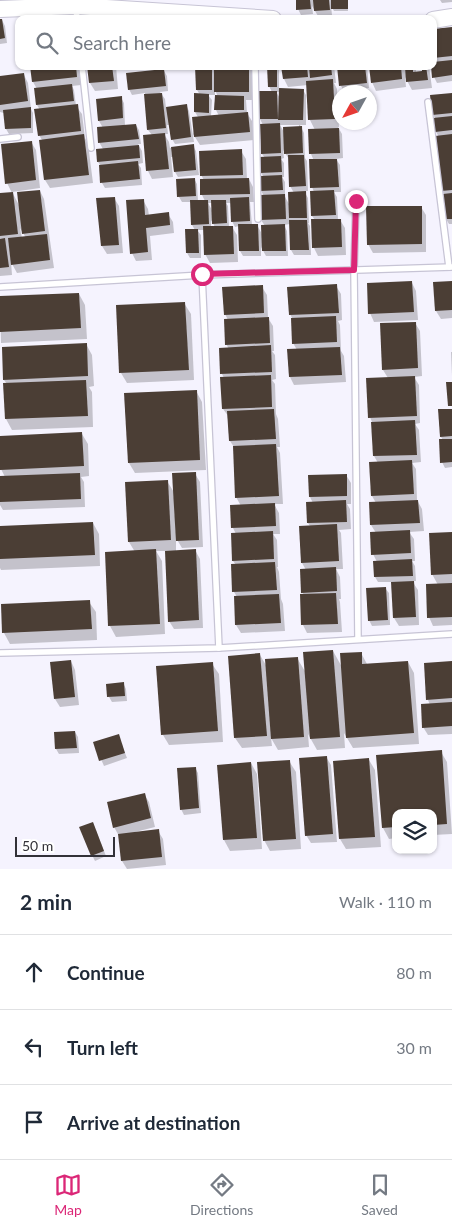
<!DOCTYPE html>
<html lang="en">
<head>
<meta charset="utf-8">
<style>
	:root { --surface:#fff; --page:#f6f6f7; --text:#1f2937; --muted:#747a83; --line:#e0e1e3; --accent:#db2777 }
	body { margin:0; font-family:Lato,sans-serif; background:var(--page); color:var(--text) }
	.controls { position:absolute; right:15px; bottom:15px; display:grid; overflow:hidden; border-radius:10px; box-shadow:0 1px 4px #0004 }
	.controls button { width:45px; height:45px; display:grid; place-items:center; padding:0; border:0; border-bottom:1px solid var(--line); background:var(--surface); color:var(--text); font:25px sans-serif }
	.compass { position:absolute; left:332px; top:85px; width:45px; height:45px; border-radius:50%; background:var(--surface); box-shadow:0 1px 4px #0004; rotate:230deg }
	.scale { position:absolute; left:15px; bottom:12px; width:100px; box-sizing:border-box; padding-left:5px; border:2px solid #323138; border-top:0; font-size:14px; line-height:18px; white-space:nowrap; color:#323138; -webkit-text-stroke:4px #fff; paint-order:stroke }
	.stop { position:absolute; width:15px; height:15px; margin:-11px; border:4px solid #db2777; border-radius:50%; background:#fff }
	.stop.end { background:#db2777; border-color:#fff; box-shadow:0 1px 5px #0008 }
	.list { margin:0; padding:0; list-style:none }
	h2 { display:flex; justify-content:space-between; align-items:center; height:65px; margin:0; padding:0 20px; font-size:21px }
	h2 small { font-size:16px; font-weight:400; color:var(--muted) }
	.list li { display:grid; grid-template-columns:32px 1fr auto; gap:15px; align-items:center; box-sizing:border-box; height:75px; padding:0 20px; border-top:1px solid var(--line) }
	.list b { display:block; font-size:19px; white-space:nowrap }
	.list em { font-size:16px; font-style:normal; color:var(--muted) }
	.icon { flex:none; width:28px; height:28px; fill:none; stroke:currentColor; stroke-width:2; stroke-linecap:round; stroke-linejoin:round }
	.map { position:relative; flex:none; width:452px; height:869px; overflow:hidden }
	.search { position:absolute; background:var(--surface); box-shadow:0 1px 4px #0004; left:15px; right:15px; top:15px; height:55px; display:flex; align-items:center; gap:12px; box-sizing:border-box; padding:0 18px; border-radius:10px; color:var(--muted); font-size:19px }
	.sheet { height:290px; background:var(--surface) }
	nav { display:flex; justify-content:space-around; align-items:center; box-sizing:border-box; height:70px; border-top:1px solid var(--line); background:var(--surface); font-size:14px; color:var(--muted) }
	nav a { display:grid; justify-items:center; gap:2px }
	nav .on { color:var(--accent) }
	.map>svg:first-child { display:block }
	.shadow { fill:#0003; fill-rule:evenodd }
	.building { fill:#4b3e35 }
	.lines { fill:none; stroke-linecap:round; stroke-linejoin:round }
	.lane-casing { stroke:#c7c4d5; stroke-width:8 }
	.secondary-casing { stroke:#c7c4d5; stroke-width:18 }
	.lane { stroke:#fff; stroke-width:5.5 }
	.secondary { stroke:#fff; stroke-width:16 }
	.route { stroke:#db2777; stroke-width:6 }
</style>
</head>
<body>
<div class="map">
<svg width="452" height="869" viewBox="0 0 452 869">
	<rect width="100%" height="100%" fill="#f5f3fe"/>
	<g class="shadow">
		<polygon points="297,0 347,0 348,11 334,11 331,6 332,15 318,16 312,6 313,14 301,15 298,9"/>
		<polygon points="440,0 452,0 452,2 442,3"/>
		<polygon points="2,20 5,26 7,43 0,44 0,21"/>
		<polygon points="452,29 452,81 437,83 434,77 433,31"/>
		<polygon points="32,66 79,66 81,85 72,86 74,90 76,106 82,114 85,138 88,144 93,183 50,188 45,180 42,140 39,135 40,110 37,105 37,89 33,82"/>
		<polygon points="88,66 116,66 118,89 95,91 90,83"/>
		<path d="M 197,66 L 253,66 L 253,100 L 246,100 L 247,113 L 252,121 L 254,140 L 200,145 L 193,134 L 198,117 L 195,112 L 200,95 L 197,90 ZM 215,90 L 218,97 L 216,110 L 219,116 L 211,116 L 212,100 L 208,95 L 215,95 Z"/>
		<path d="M 269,66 L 279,66 L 279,90 L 303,90 L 306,95 L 306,125 L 300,125 L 304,133 L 305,158 L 307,161 L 308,191 L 304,191 L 308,198 L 309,223 L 308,223 L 310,226 L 311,255 L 294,255 L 291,250 L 290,224 L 284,225 L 287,231 L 288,256 L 266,256 L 261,247 L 261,256 L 243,256 L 240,251 L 239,226 L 235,227 L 232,221 L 231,203 L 226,203 L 228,206 L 229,227 L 232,227 L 237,235 L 238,262 L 210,263 L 205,254 L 204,230 L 197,230 L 201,235 L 201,258 L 190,258 L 187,253 L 186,230 L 195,230 L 192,225 L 191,202 L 182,202 L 179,197 L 178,180 L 194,179 L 197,184 L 198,201 L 205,201 L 202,195 L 201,180 L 204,180 L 201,175 L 241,151 L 246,159 L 247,179 L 249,179 L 253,187 L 254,202 L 250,202 L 252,225 L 257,225 L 262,234 L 265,226 L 261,220 L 264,196 L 261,191 L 264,177 L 261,173 L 265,158 L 262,154 L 263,125 L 260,119 L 272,92 L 269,86 ZM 276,92 L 280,92 L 280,98 ZM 280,125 L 299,125 L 299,127 L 285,134 ZM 283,150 L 289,159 L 290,186 L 294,193 L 289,204 L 285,197 L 285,182 L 282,177 L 284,177 L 284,163 L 281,159 L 284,158 ZM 208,203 L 212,203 L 212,210 ZM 211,220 L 215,227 L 211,227 Z"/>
		<polygon points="283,66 334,66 336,83 334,83 337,89 339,127 338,127 342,134 343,158 336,159 340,165 341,192 334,192 337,197 338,220 340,220 345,228 346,255 318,256 314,248 315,220 312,216 314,192 312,187 314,161 311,154 315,130 310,120 308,85 288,87 284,79"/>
		<polygon points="338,66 367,66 369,88 344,91 341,86"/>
		<polygon points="370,66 416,66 416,73 424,72 423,66 429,66 432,88 412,90 405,77 406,87 376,91 372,82"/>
		<polygon points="164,71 167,76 168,91 160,92 165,99 166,108 186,105 189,111 194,142 175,144 172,139 170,125 167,125 168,134 164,134 169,142 170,148 193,146 196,151 199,175 178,177 175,172 173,157 171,157 173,177 152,179 148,171 152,135 148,130 145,93 132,95 129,89"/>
		<polygon points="24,75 28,83 31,109 33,113 33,133 9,134 6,129 4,113 0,112 0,77"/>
		<polygon points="452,94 452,224 449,224 446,219 444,194 442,191 439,137 436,132 436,119 433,115"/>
		<polygon points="121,98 124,103 125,126 136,125 139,130 141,144 138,144 142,151 143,163 138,164 141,168 142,185 105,188 102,183 101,166 98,162 97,150 103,149 99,142 103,128 99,121"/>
		<path d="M 31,142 L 36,150 L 40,188 L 12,192 L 20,207 L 40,191 L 44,199 L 54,268 L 17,273 L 11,262 L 12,275 L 0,276 L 0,195 L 12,193 L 7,183 ZM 20,228 L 26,238 L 22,238 Z"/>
		<polygon points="114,198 119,206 123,253 107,254 102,246"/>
		<polygon points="143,200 148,209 149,216 168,214 173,222 174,233 150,236 152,260 136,261 132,253"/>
		<polygon points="421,207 426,215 426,252 373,253 368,244"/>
		<polygon points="412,283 416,291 418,320 374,322 370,313"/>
		<polygon points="452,283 452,318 441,319 436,311"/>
		<polygon points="336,286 341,294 342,320 338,321 340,325 341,351 344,356 346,382 294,385 290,377 297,350 293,343 292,318 290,314"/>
		<polygon points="262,287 267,295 268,318 273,326 274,351 272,351 275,355 276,379 272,380 275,384 276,414 278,419 280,447 277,447 280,453 283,504 274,504 279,513 280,534 273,534 277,540 278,567 277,567 279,572 281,599 283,604 285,631 241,633 236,625 235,597 237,597 234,592 236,565 233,561 236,534 233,528 241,506 236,497 234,447 230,441 229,417 223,409 224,378 222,374 229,349 226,344 228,320 225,314"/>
		<polygon points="79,294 85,305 87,339 1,343 0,298"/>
		<polygon points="184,303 191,314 194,380 127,383 121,373"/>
		<polygon points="415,323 420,331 422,376 414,377 419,385 420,423 415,424 419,430 421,462 412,463 416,469 417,500 422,509 424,531 409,532 414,539 415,561 412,561 415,566 416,581 412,581 418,590 419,625 399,626 394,618 392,582 378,582 375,577 374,562 377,562 373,554 376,533 371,525 370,503 376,503 372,496 378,463 374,456 372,422 370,417 388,378 383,370"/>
		<polygon points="86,344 92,355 94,386 89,387 92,392 93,427 12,430 6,419 7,384 4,380"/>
		<polygon points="451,352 452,352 452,376"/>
		<polygon points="196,391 202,402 206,470 135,473 129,463"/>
		<polygon points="452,410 452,467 445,468 442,462 443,440 441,437"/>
		<polygon points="82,434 88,444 89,476 81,477 84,482 85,507 3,510 0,505 0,477 5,477 1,469 0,437"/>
		<polygon points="195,474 200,482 203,547 182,548 176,538 176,551 195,550 200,559 203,628 174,629 169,621 166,551 156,551 162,561 165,634 116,637 110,626 135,552 129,542 167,481 175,494"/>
		<polygon points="346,475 351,483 351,504 347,504 350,509 351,529 339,530 341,533 343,569 336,569 340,577 341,599 339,599 340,602 342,632 307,633 303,625 301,595 304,595 302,592 306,570 302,563 310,526 308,523 313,503 310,497 309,476"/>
		<polygon points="93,523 99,534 100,566 1,570 0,568 0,527"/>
		<polygon points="452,533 452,625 433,626 429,617 438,585 432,574"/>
		<polygon points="385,588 389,593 390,625 372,626 369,620"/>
		<polygon points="89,602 96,612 97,640 10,644 4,633 2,605"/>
		<polygon points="333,651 342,667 361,653 367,664 408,662 414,673 419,744 353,748 344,733 345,748 317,750 308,734 309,747 278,750 271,738 272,746 242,748 235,738 260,655 267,667 297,658 306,673"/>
		<polygon points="71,661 75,670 79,705 60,707 55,699 51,663"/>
		<polygon points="452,662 452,734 428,735 423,727 430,705 428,700"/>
		<polygon points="212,664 219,674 223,742 169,745 163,735"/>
		<polygon points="123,683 126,689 127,701 112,702 109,697"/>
		<polygon points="75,732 78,737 79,753 59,754 56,749"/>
		<polygon points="118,735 127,758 104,766 94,743"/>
		<polygon points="441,752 447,762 452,834 433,835 433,813 396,813 396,838 389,839 383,828"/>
		<polygon points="326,757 331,765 337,842 311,843 306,835"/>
		<polygon points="369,760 375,770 381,847 346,849 340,839"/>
		<polygon points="289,761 296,772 301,849 270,851 264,840"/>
		<polygon points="251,763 257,774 262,849 230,851 224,840 219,766"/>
		<polygon points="195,768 198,773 201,813 184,815 181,809"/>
		<polygon points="144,794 149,802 155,827 135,832 135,833 158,831 163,839 166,865 127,869 122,861 119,836 114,827"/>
		<polygon points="93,823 106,856 95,861 92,855"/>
	</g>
	<g class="building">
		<polygon points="296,0 310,0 311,9 296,10"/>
		<polygon points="313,0 329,0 330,10 314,11"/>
		<rect x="331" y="0" width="17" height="9"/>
		<polygon points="0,19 2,19 5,38 0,39"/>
		<polygon points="452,27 452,56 433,58 433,29"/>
		<polygon points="452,60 452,75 432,78 431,66 433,66 433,62"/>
		<polygon points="30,66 76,66 77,77 32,82"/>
		<polygon points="87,66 112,66 114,81 89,83"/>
		<polygon points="195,66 212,66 212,90 196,90"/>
		<rect x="214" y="66" width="35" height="26"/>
		<polygon points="267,66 277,66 277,87 268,87"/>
		<polygon points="281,66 307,66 308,77 283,79"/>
		<polygon points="309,66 331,66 332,75 310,78"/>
		<polygon points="337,66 365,66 367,83 339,86"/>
		<polygon points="369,66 401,66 402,79 371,83"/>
		<polygon points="405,66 413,66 413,72 422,71 422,66 426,66 428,80 406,82"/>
		<polygon points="164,69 166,86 128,90 126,73"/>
		<polygon points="24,73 28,101 0,105 0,76"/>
		<polygon points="333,79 335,119 308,120 306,81"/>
		<polygon points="72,84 74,101 36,105 34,88"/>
		<polygon points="279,88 304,89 303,120 278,120"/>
		<polygon points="257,91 277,91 278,119 258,119"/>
		<polygon points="162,93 166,128 147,130 144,94"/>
		<polygon points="194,93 209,94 209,113 194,112"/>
		<polygon points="452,93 452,113 432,115 430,95"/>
		<polygon points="215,95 244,96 244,110 214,110"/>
		<polygon points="122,96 123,118 98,121 96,99"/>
		<polygon points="78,104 81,131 38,136 34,109"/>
		<polygon points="187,104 191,137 171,140 166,107"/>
		<polygon points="31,107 31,128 5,129 3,110"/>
		<polygon points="248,112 250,132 194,137 192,117"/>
		<polygon points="452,116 452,130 435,132 433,118"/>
		<polygon points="280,123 281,153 261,154 260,124"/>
		<polygon points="136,124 139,139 98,143 97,127"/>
		<polygon points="302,126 303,153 284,154 283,127"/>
		<polygon points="339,128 340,153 309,154 308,129"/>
		<polygon points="165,133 169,169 146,171 143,135"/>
		<polygon points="84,134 89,175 44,180 39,140"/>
		<polygon points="452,134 452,190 441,191 435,136"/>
		<polygon points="32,141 36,180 5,184 1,144"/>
		<polygon points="194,144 196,170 174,172 171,147"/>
		<polygon points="139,145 140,158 97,162 96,149"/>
		<polygon points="242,149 243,175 200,176 199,151"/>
		<polygon points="288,155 304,155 306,186 289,187"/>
		<polygon points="281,156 282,172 260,173 259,157"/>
		<polygon points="309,159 337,159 339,187 310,188"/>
		<polygon points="138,161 140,179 100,183 99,165"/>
		<polygon points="282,175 283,190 260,191 260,176"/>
		<polygon points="195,178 196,196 177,197 176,179"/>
		<polygon points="249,178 250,194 200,195 200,179"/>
		<polygon points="40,190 45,231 22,234 17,192"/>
		<polygon points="334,190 336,215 311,216 310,191"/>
		<polygon points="306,191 307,218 289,218 288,192"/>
		<polygon points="13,192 18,234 0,236 0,193"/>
		<polygon points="452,193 452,219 444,219 443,194"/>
		<polygon points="285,194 286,219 260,220 259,195"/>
		<polygon points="115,197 119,245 101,246 96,198"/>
		<polygon points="249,197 250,221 231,222 230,198"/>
		<polygon points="144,199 145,215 169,212 170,225 146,228 148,252 130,254 126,200"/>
		<polygon points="190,200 208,200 209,224 191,225"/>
		<polygon points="211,200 226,200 227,223 212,224"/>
		<polygon points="366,206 422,206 422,244 367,245"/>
		<polygon points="311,219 341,219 342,247 312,248"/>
		<polygon points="289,220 307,220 309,250 290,250"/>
		<polygon points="238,224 258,224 259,251 239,251"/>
		<polygon points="285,224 286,251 262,251 261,225"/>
		<polygon points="203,226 233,226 234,254 204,255"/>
		<polygon points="185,229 198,229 199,253 186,253"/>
		<polygon points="47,234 50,260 11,265 8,238"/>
		<polygon points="5,238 9,267 0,268 0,239"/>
		<polygon points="412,281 414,312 368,314 367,283"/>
		<polygon points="452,281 452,310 435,311 433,282"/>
		<polygon points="337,284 339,313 289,315 287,287"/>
		<polygon points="263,285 264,313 224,315 222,287"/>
		<polygon points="79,293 81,328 0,332 0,296"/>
		<polygon points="185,302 189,370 119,373 116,305"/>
		<polygon points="336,316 337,342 292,344 291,318"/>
		<polygon points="269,317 270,343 225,345 224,319"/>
		<polygon points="416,322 418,368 382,370 380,323"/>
		<polygon points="87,343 88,376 3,380 2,347"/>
		<polygon points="271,345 272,372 220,374 219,348"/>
		<polygon points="340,347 342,375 289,377 287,349"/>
		<polygon points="271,375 272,407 222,409 220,377"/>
		<polygon points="415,376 417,416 368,418 366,378"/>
		<polygon points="86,380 88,416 5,419 3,383"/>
		<polygon points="446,382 452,382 452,406 448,406"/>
		<polygon points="197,390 200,460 128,463 124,393"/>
		<polygon points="274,409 276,439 229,441 227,411"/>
		<polygon points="438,409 452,409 452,436 440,437"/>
		<polygon points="415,420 417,455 373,456 371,422"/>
		<polygon points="82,432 84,466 0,470 0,436"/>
		<polygon points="439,439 452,439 452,462 440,463"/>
		<polygon points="276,444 279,496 235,498 233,446"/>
		<polygon points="412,460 414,494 371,496 369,462"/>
		<polygon points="196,472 199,540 176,541 172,473"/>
		<polygon points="80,473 81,499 0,502 0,476"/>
		<polygon points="347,474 347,496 309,497 308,475"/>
		<polygon points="168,480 171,540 128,542 125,482"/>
		<polygon points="346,500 347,522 307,523 306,502"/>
		<polygon points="418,500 420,523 370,525 369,502"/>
		<polygon points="275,503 276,526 231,528 230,505"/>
		<polygon points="93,522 95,555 0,559 0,526"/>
		<polygon points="337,524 339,561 301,563 299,526"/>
		<polygon points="410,530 411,553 371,555 370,532"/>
		<polygon points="273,531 274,559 232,561 231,533"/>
		<polygon points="452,532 452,574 431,575 429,533"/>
		<polygon points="156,549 160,624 108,626 105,552"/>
		<polygon points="196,549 199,620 168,622 165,551"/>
		<polygon points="412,559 413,576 374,577 373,561"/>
		<polygon points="275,562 277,590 232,592 231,564"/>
		<polygon points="336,567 337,591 301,593 300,569"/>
		<polygon points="414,581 416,617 393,618 391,582"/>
		<polygon points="452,583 452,617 427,618 426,584"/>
		<polygon points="386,587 388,620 368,621 366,588"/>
		<polygon points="336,593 338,624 301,625 300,594"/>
		<polygon points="279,594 281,623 235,625 234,596"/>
		<polygon points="90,600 92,629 2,633 1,604"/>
		<polygon points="333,650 340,737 310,739 303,652"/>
		<polygon points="362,652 362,664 408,661 414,733 346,738 340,653"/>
		<polygon points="260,653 267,736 234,738 228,656"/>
		<polygon points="298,657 304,737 271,739 265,659"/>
		<polygon points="71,660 75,697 54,699 50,662"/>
		<polygon points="452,661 452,698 426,700 424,663"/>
		<polygon points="213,662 218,731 161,735 156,666"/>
		<polygon points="124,682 125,696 107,697 106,684"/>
		<polygon points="452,702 452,726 422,728 421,704"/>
		<polygon points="75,731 77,748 55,749 54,732"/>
		<polygon points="119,734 125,753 99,761 93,742"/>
		<polygon points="442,750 447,824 433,825 433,813 396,813 396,827 382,828 376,755"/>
		<polygon points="327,756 333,834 305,836 299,758"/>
		<polygon points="369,758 375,837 339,839 333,761"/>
		<polygon points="290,760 296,839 263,841 257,762"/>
		<polygon points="251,762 257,838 223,840 217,765"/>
		<polygon points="196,767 199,808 180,810 177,768"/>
		<polygon points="145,793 151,818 113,828 107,802"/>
		<polygon points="93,822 104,851 91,856 79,827"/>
		<polygon points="159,829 162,857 121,861 118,834"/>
	</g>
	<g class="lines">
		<g class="lane-casing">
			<g id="lane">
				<polyline points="76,8 77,19"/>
				<polyline points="82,66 91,148"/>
				<polyline points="255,66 258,219"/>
				<polyline points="428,102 449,267"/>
				<polyline points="0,139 18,137"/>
				<polyline points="356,201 354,270 358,639"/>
				<polyline points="202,275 219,648"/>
				<polyline points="0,287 202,275 452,267"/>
				<polyline points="0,653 219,648 452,634"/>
			</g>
		</g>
		<g class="secondary-casing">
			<g id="secondary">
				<polyline points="0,9 76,6 273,19"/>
				<polyline points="433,20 452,17"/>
			</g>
		</g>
		<use href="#lane" class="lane"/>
		<use href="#secondary" class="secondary"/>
	</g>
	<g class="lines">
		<polyline class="route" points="202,274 354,270 356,201"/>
	</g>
</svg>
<div class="controls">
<button><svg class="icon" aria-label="layers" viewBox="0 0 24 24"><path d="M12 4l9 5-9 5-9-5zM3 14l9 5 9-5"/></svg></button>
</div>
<svg class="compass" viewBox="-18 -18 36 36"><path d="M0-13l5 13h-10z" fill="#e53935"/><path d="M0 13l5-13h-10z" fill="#747a83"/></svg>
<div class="scale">50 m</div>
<div class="stop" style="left:202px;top:274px"></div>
<div class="stop end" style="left:356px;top:201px"></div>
<div class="search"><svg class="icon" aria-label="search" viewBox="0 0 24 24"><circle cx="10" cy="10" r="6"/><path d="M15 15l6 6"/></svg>Search here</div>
</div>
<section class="sheet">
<h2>2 min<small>Walk · 110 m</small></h2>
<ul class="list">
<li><svg class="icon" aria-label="ahead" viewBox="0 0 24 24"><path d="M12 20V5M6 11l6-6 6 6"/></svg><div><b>Continue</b></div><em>80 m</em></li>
<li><svg class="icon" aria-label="left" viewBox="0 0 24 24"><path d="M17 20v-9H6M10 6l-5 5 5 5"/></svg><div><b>Turn left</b></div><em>30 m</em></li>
<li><svg class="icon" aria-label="arrive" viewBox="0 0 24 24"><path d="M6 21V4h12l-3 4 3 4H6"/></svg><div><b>Arrive at destination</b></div></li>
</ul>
</section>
<nav>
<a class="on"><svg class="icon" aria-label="map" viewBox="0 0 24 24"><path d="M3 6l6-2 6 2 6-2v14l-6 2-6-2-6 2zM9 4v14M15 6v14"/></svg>Map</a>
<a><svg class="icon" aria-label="directions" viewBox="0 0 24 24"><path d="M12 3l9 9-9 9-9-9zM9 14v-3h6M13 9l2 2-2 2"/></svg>Directions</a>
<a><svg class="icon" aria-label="saved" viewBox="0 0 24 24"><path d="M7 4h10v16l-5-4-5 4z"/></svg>Saved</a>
</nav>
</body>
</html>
